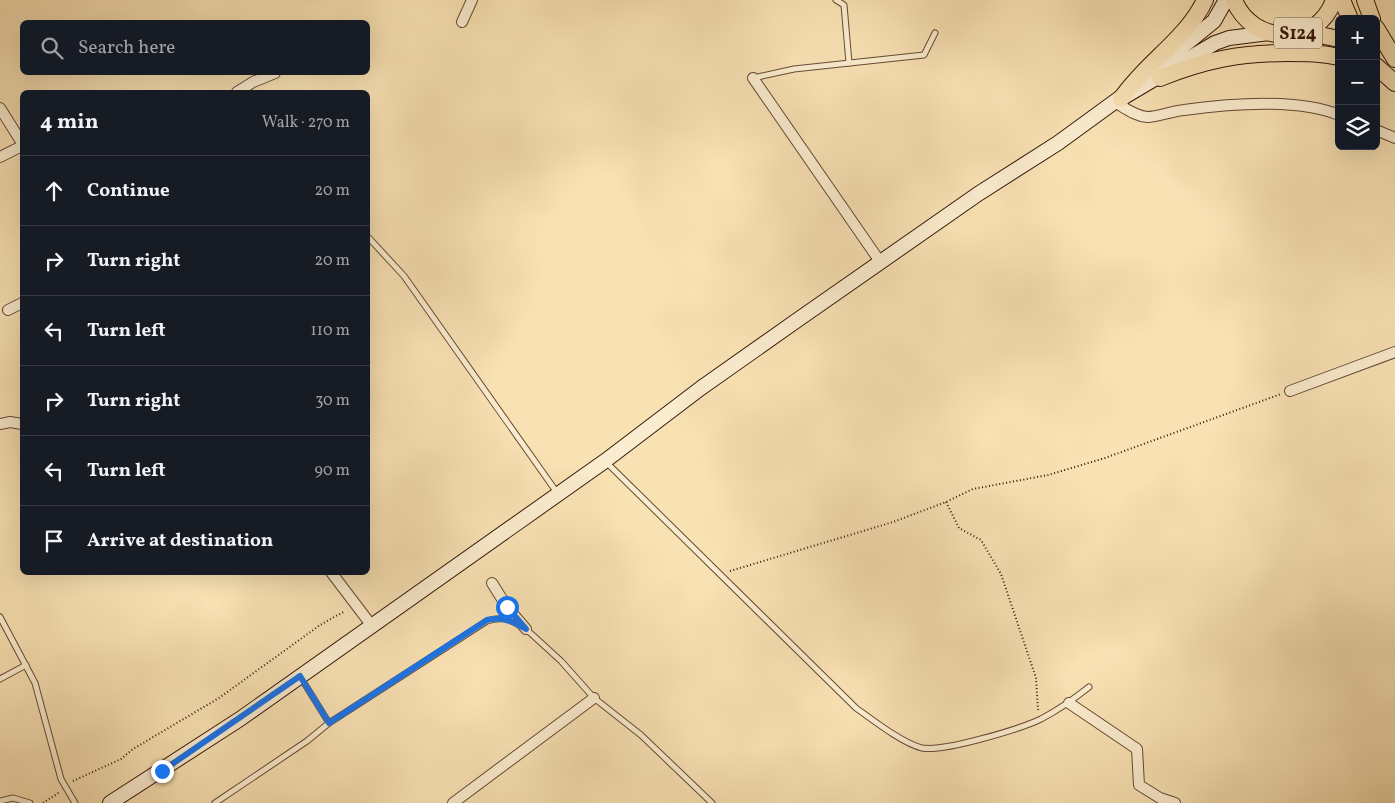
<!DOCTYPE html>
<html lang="en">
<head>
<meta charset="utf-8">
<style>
	:root { --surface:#171b24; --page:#20242c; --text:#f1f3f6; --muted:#9ea1a6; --line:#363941 }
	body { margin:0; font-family:Vollkorn,serif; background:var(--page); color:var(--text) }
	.controls { position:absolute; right:15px; top:15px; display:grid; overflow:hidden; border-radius:8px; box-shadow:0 5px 20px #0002 }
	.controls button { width:45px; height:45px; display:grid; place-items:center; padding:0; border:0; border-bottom:1px solid var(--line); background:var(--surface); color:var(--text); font:25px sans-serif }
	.stop { position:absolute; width:15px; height:15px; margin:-11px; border:4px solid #1a73e8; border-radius:50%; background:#fff }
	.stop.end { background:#1a73e8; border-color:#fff; box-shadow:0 1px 5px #0008 }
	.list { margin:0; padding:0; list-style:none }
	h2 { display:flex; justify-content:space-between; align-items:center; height:65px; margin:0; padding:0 20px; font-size:21px }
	h2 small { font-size:16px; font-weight:400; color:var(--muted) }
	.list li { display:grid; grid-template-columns:32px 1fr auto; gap:15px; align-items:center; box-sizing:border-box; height:70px; padding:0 20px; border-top:1px solid var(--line) }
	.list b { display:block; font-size:19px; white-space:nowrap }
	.list em { font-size:16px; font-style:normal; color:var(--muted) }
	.icon { flex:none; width:28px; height:28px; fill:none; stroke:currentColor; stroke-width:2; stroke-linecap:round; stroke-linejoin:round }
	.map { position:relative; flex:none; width:1395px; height:803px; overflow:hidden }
	.search { position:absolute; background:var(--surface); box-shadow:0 5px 20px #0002; left:20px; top:20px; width:350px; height:55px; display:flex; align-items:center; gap:12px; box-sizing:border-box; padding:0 18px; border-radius:8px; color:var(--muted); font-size:19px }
	.panel { position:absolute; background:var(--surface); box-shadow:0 5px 20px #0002; left:20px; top:90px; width:350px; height:485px; border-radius:8px }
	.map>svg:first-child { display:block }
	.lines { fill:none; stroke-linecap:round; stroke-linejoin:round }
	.service-casing { stroke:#664a34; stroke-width:7 }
	.minor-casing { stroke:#664a34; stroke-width:12 }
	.secondary-casing { stroke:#361809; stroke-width:16 }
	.primary-casing { stroke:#361809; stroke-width:18 }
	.path { stroke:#361809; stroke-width:2; stroke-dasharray:1 2.5; stroke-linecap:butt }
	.service { stroke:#faecce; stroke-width:5 }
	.minor { stroke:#faecce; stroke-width:10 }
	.secondary { stroke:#faecce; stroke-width:14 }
	.primary { stroke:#f8e1b3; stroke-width:16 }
	.route { stroke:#1a73e8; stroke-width:6 }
	.labels { text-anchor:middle; stroke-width:5; stroke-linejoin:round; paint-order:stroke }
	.shield { fill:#faecce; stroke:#715844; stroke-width:1 }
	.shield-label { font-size:18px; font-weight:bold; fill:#361809 }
</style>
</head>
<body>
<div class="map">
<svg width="1395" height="803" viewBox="0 0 1395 803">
	<rect width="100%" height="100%" fill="#f8e1b3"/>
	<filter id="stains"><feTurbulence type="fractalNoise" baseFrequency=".004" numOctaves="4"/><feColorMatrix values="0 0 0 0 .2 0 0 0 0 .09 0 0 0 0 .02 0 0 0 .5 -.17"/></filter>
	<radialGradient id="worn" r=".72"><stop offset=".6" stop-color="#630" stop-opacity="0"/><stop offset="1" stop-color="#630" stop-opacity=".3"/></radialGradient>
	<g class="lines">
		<g class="service-casing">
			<g id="service">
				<polyline points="836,0 844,5 849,63"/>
				<polyline points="753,78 794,69 924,55 935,33"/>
				<polyline points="368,237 404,276 558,494"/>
				<path d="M 606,462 L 856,708 C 873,720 902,743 922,748 C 944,752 1020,729 1041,719 C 1058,710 1074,699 1089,687"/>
				<polyline points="0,617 35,683 61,779 75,803"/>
				<polyline points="526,629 561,661 594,698 641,735 712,803"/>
				<polyline points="0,679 26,665"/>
				<path d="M 329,723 L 487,621 C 500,617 507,618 519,625"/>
				<polyline points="0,801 13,798 30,803"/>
				<polyline points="215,803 307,741 329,723 301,678"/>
			</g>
		</g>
		<g class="minor-casing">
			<g id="minor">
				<polyline points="462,22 472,0"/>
				<polyline points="753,78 881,263"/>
				<polyline points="237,92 253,82 275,73"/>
				<path d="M 1116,103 C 1125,108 1135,116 1147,117 C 1158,117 1172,111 1184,110 C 1228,104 1297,98 1339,115"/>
				<polyline points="0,108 22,143"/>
				<polyline points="1376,130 1395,138"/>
				<polyline points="0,157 22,146"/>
				<polyline points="8,310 22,303"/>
				<polyline points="1290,391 1395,352"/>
				<polyline points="0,424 10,422 22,424"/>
				<polyline points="331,572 372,626"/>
				<polyline points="492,583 507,607 526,629"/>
				<polyline points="1069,703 1137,749 1139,785 1160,798 1175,803"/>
				<polyline points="453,803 594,698"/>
			</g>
		</g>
		<g class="secondary-casing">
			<g id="secondary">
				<polyline points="1154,70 1214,21 1226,0"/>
				<polyline points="1124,97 1215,43 1229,38 1269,33"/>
				<polyline points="110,803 240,719 605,461 701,388 796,321 978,194 1058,143 1128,92"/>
			</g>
		</g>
		<g class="primary-casing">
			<g id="primary">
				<path d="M 1234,0 C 1252,45 1317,48 1334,0"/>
				<polyline points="1342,0 1350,19"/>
				<polyline points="1365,0 1372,19"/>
				<polyline points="1376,28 1395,59"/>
				<polyline points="1302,34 1315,34 1339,39"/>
				<polyline points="1376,66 1395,83"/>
				<path d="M 1160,78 C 1205,60 1240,53 1288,53 C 1306,53 1322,53 1339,57"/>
				<path d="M 1121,99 C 1146,62 1186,40 1205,0"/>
			</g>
		</g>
		<g class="path">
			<polyline points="946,502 959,528 981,540 1001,574 1036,678 1038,710"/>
			<polyline points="730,571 893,522 946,502 973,489 1048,475 1105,458 1281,394"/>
			<polyline points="73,781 121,759 133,749 219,698 320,625 345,611"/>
			<polyline points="43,803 60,792"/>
		</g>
		<use href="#service" class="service"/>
		<use href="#minor" class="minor"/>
		<use href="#secondary" class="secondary"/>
		<use href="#primary" class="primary"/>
	</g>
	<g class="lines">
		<path class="route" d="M 162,771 L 300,676 L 329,723 L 487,620 C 503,616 512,621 526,629 L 507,607"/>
	</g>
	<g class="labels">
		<rect class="shield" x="1274" y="17.5" width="48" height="31" rx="4"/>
		<g class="shield-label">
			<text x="1298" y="39">S124</text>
		</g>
	</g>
	<rect width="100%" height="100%" filter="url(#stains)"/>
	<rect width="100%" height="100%" fill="url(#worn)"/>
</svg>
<div class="controls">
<button>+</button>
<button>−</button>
<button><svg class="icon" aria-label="layers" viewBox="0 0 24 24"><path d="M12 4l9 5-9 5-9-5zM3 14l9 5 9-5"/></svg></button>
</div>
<div class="stop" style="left:507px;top:607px"></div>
<div class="stop end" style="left:162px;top:771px"></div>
<div class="search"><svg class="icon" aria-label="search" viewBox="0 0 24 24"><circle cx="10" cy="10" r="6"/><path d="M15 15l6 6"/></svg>Search here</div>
<section class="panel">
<h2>4 min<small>Walk · 270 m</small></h2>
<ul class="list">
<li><svg class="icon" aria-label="ahead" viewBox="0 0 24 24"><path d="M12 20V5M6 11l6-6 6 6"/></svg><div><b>Continue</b></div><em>20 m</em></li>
<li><svg class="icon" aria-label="right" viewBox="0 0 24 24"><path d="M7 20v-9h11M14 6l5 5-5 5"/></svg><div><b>Turn right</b></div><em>20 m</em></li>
<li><svg class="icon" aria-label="left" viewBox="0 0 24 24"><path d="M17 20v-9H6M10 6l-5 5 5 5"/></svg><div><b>Turn left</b></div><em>110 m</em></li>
<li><svg class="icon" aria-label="right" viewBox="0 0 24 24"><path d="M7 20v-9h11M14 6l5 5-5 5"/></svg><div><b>Turn right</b></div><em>30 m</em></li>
<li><svg class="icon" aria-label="left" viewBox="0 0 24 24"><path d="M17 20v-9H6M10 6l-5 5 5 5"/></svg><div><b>Turn left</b></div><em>90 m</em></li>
<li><svg class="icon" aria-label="arrive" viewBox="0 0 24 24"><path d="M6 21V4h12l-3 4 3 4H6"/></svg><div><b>Arrive at destination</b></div></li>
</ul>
</section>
</div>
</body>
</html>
